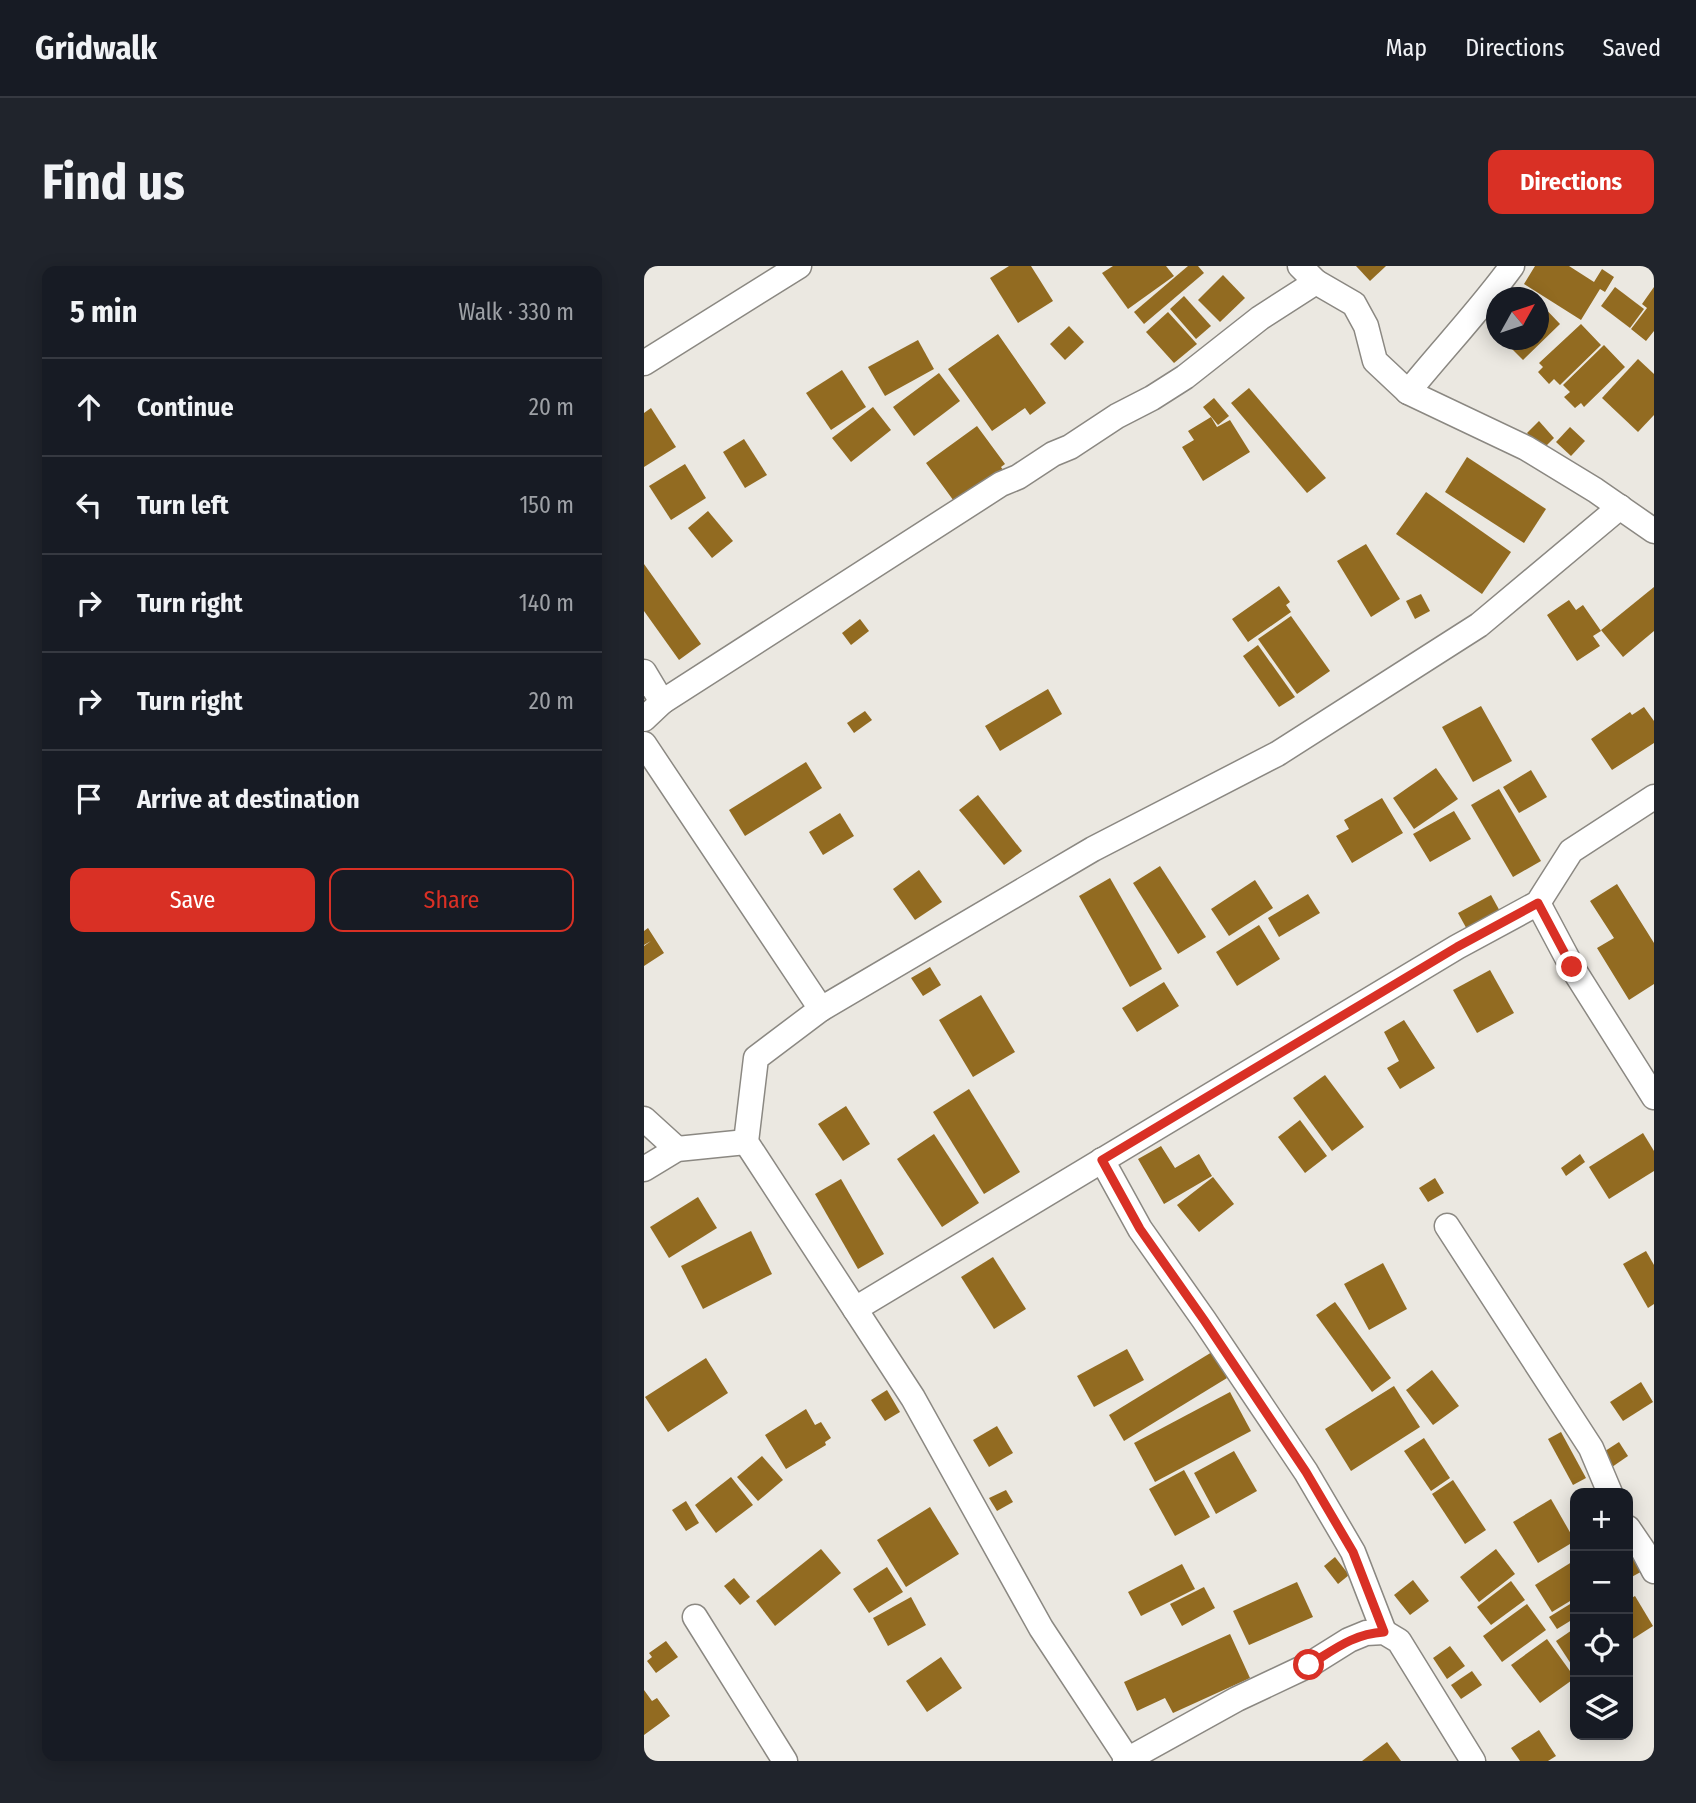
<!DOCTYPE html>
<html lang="en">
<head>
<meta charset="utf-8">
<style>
	:root { --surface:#171b24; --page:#20242c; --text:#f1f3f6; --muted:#9ea1a6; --line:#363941; --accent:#d93025 }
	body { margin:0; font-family:"Fira Sans Condensed",sans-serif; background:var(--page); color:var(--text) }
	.controls { position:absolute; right:21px; bottom:21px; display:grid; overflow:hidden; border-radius:14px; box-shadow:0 4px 18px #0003 }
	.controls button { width:63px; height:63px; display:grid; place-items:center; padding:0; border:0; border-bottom:2px solid var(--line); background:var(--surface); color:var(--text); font:35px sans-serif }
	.compass { position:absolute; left:842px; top:21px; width:63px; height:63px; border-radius:50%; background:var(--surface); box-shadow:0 4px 18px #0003; rotate:50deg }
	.stop { position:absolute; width:21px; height:21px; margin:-16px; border:5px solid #d93025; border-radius:50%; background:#fff }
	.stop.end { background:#d93025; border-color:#fff; box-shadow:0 2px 7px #0008 }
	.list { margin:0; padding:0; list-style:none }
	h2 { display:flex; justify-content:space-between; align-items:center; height:91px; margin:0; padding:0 28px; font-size:30px }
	h2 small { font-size:23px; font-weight:400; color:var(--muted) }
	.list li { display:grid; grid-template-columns:46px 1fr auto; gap:21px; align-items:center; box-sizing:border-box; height:98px; padding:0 28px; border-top:2px solid var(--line) }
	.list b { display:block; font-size:26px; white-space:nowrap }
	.list em { font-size:23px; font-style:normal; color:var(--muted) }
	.actions { display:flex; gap:14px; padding:21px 28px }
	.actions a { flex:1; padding:16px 0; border:2px solid var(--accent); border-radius:14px; text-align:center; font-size:24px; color:var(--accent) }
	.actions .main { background:var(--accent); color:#fff }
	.icon { flex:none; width:38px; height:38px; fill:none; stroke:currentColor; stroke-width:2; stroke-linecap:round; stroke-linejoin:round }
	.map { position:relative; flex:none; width:1010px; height:1495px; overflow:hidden; border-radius:14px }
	header { display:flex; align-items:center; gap:42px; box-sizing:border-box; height:98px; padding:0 35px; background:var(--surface); border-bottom:2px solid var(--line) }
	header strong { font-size:33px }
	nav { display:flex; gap:38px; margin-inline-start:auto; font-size:24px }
	.intro { display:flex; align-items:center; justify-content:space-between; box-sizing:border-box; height:168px; padding:0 42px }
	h1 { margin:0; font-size:49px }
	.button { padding:18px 32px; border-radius:14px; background:var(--accent); color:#fff; font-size:24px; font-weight:700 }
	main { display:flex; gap:42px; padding:0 42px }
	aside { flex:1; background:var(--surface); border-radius:14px; box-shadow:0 4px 18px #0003 }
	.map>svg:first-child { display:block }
	.building { fill:#926b21 }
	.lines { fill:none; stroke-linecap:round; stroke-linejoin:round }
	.minor-casing { stroke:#8b8882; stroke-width:27 }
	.minor { stroke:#fff; stroke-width:24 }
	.route { stroke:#d93025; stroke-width:9 }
</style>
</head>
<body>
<header>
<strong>Gridwalk</strong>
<nav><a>Map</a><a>Directions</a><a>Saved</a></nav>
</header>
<div class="intro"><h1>Find us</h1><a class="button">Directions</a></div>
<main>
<aside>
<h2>5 min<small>Walk · 330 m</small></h2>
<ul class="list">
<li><svg class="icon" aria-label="ahead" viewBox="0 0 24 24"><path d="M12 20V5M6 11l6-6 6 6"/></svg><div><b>Continue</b></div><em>20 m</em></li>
<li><svg class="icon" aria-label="left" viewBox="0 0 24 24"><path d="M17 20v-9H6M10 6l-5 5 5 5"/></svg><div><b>Turn left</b></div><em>150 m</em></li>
<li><svg class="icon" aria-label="right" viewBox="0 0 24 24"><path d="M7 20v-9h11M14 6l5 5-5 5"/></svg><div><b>Turn right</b></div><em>140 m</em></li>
<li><svg class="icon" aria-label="right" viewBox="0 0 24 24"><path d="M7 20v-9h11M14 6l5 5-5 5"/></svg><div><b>Turn right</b></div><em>20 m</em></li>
<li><svg class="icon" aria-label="arrive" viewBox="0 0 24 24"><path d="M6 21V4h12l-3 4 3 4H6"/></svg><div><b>Arrive at destination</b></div></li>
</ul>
<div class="actions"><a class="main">Save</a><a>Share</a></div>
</aside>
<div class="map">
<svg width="1010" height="1495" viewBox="0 0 1010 1495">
	<rect width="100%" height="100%" fill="#ebe8e1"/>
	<g class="building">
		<polygon points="365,0 387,0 409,35 374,57 346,12"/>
		<polygon points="469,0 522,0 530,10 484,43 458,7"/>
		<polygon points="544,0 554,0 560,7 500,58 490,46"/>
		<polygon points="712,0 742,0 726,15"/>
		<polygon points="891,0 925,0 950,16 958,3 970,11 961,26 956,23 937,54 880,18"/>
		<polygon points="579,9 601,32 576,56 554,34"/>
		<polygon points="971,21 1000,43 986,62 957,40"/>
		<polygon points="1010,21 1010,65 1002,75 987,63 1003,42 998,38"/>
		<polygon points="540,30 567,60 552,73 526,43"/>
		<polygon points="894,35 916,58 879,94 859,74 894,74"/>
		<polygon points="524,46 553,78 530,97 502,66"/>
		<polygon points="937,58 957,79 916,119 910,113 905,118 894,106 899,101 895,97"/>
		<polygon points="425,60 440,76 421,94 406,78"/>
		<polygon points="354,68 402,137 386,149 381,142 348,165 304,103"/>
		<polygon points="274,74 290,103 241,130 224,101"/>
		<polygon points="960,79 981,101 940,141 937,137 931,142 920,131 926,126 919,119"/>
		<polygon points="994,93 1010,108 1010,149 994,166 958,132"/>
		<polygon points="198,104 222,141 187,164 162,127"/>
		<polygon points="295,107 316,135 270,170 249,141"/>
		<polygon points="605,122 682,212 663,227 587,137"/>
		<polygon points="570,132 585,150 574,159 559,141"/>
		<polygon points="229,141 247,164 207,196 188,172"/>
		<polygon points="7,142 32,181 0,201 0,147"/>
		<polygon points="567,151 573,161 586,154 606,186 559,215 538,181 550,174 544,165"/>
		<polygon points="895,155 910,172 898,184 883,167"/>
		<polygon points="333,160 361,198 357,201 359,204 315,242 282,197"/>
		<polygon points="926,161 941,175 927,190 912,176"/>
		<polygon points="100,173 123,209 101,222 79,186"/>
		<polygon points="823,191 902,243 880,277 801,226"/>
		<polygon points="41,198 62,232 27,254 5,220"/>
		<polygon points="782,226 867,286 838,328 752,268"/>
		<polygon points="64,245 89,275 68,292 44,262"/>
		<polygon points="722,278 756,333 727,351 693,295"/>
		<polygon points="0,298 57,378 35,394 0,345"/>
		<polygon points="635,320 646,336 642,339 647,346 604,376 588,353"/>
		<polygon points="1010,321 1010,365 979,391 957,364"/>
		<polygon points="777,328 786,345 771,353 762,335"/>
		<polygon points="925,334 932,344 939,339 957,365 949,370 956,380 933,395 903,349"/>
		<polygon points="647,350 686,405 653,428 614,373"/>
		<polygon points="216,353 225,365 207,379 198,367"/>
		<polygon points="614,379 651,431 635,441 599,390"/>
		<polygon points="404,423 418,448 356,485 341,460"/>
		<polygon points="837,440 868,495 829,516 798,461"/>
		<polygon points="1000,441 1010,455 1010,477 968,504 947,473 986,446 988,449"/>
		<polygon points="221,445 228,454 210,467 203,457"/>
		<polygon points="162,496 178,522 101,570 85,544"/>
		<polygon points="792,502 814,533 770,563 749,532"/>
		<polygon points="887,504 903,531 875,547 859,521"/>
		<polygon points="855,523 897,595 869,611 827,539"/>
		<polygon points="334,529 378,585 360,599 315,544"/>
		<polygon points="738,532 759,567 708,597 692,570 705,563 700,554"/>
		<polygon points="810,545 827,573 786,596 769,568"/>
		<polygon points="196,547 210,570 179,589 165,566"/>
		<polygon points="516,600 562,671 534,688 489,617"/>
		<polygon points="275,604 298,636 271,654 249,623"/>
		<polygon points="466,612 518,703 486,721 435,630"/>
		<polygon points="611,614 629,642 585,670 567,643"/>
		<polygon points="973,618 1010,677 1010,718 985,734 953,682 970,672 946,635"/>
		<polygon points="664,628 676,647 635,671 624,652"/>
		<polygon points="847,629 858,649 825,667 814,647"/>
		<polygon points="615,659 636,693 593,720 572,686"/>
		<polygon points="4,662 20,687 0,700 0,680 7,675 0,679 0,665"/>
		<polygon points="286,701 297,719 279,730 267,712"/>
		<polygon points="846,704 870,747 833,767 809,724"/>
		<polygon points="520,716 535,740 493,766 478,742"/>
		<polygon points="337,729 371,786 329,811 295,754"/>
		<polygon points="760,754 791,802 756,823 743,802 755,795 740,766"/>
		<polygon points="681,809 720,861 688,885 649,832"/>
		<polygon points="325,823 376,906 340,928 289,846"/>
		<polygon points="202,840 226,878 199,895 174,858"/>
		<polygon points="656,854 683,890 661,907 634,871"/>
		<polygon points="999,867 1010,885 1010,905 965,933 945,901"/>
		<polygon points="290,868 335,937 298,961 253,893"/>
		<polygon points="517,880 531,902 555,888 568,910 520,938 494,893"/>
		<polygon points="936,888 941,896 922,910 917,902"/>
		<polygon points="569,911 590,938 555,966 533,939"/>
		<polygon points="791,912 800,927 784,936 775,922"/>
		<polygon points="197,913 240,988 214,1003 171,928"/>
		<polygon points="54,931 73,962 25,992 6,961"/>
		<polygon points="107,965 128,1008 59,1043 37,1000"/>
		<polygon points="1002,985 1010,999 1010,1038 1004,1042 979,998"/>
		<polygon points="349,991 382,1043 350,1063 317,1011"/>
		<polygon points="739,997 763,1043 725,1064 700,1018"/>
		<polygon points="691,1036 747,1112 728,1126 672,1049"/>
		<polygon points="483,1083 500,1114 450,1141 433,1110"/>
		<polygon points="568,1086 583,1112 480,1175 465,1149"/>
		<polygon points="62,1092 84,1127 24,1166 1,1131"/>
		<polygon points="788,1104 815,1140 789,1159 762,1124"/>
		<polygon points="997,1116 1009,1136 979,1155 966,1136"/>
		<polygon points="750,1120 776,1161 707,1205 681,1163"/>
		<polygon points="243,1124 256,1146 241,1155 227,1134"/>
		<polygon points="586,1126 607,1165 511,1216 490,1177"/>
		<polygon points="162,1143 171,1159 177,1156 187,1172 181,1176 182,1179 142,1203 121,1169"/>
		<polygon points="353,1160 369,1187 345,1201 329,1174"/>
		<polygon points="917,1166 942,1212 929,1219 904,1173"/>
		<polygon points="780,1172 806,1212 787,1225 760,1185"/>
		<polygon points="975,1176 984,1190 968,1201 958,1187"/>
		<polygon points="590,1185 613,1225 572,1248 550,1207"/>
		<polygon points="118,1190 139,1214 114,1235 93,1211"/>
		<polygon points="540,1204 566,1251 531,1270 505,1223"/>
		<polygon points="87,1211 109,1239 72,1267 51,1239"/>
		<polygon points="809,1214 842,1264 821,1278 788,1228"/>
		<polygon points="362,1224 369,1236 353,1245 345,1232"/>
		<polygon points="907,1233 931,1275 894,1297 869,1256"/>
		<polygon points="42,1235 55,1257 42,1265 28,1244"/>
		<polygon points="286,1241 315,1288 262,1321 233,1274"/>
		<polygon points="984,1273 1002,1303 984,1313"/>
		<polygon points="177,1283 197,1307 131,1360 112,1335"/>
		<polygon points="852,1283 871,1308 835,1336 816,1311"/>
		<polygon points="691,1291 705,1309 694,1318 680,1300"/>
		<polygon points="931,1294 931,1332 908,1346 891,1319"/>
		<polygon points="538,1298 551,1323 497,1350 484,1326"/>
		<polygon points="243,1301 259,1326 225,1347 209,1323"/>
		<polygon points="90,1312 106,1331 96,1339 80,1320"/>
		<polygon points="769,1314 785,1335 766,1349 750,1329"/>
		<polygon points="867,1315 881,1334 847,1359 833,1341"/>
		<polygon points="653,1316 669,1351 605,1379 589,1345"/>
		<polygon points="560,1321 571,1342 538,1360 526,1338"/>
		<polygon points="991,1330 1009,1360 984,1376 984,1334"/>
		<polygon points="267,1331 282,1359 244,1380 229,1352"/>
		<polygon points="931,1335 931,1352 913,1363 905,1351"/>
		<polygon points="883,1338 902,1364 858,1396 839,1370"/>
		<polygon points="931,1362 931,1404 912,1375"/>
		<polygon points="586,1368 606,1412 529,1447 521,1432 493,1445 480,1416"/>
		<polygon points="903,1373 931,1412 896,1437 867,1399"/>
		<polygon points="22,1375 34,1391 12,1407 3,1395 8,1391 5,1387"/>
		<polygon points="806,1380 821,1400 803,1413 789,1392"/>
		<polygon points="297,1391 318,1422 283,1446 262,1415"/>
		<polygon points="828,1405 838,1419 817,1433 807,1419"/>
		<polygon points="0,1424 8,1435 13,1432 26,1450 0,1469"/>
		<polygon points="895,1464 912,1490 904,1495 876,1495 867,1482"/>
		<polygon points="743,1476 757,1495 718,1495"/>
	</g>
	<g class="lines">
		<g class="minor-casing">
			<g id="minor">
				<polyline points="656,0 672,16 710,38 722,60 731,95 764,126 882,182 951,224 1010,265"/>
				<polyline points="0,97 155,0"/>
				<path d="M 764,126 C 798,84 836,44 868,0"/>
				<polyline points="0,406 18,436"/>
				<polyline points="0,453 18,436 357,218 374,211 409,188 426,181 473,150 508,132 541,111 616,52 672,16"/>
				<polyline points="0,478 177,743"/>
				<polyline points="894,637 928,701 1010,831"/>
				<polyline points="0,853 33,883"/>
				<polyline points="458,894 496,963 560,1054 662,1206 709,1286 740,1366"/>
				<polyline points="0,903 33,883 102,876"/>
				<polyline points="803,960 947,1182 966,1227"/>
				<polyline points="211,1043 813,681 894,637 927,585 1010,531"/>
				<polyline points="984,1262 999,1284 1010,1305"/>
				<polyline points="51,1351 141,1495"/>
				<polyline points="484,1494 397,1362 269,1132 102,876 112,792 177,743 449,583 633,488 835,359 976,241"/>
				<polyline points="481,1495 593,1433 665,1399 705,1374 722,1367 740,1366 755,1375 829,1495"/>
			</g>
		</g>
		<use href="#minor" class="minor"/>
	</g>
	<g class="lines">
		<path class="route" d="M 665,1399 C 691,1383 709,1368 740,1366 L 709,1286 L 662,1206 L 560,1054 L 496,963 L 458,894 L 813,681 L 894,637 L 928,701"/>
	</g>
</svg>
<div class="controls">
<button>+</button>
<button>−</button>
<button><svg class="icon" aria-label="locate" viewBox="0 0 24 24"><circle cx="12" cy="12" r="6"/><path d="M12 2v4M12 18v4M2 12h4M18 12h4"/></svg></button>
<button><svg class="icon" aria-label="layers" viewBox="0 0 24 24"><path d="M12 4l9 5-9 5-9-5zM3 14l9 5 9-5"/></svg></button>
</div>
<svg class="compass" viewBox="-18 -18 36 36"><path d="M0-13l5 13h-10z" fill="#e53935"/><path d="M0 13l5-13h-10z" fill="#9ea1a6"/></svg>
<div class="stop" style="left:665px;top:1399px"></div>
<div class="stop end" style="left:928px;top:701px"></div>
</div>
</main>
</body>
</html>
